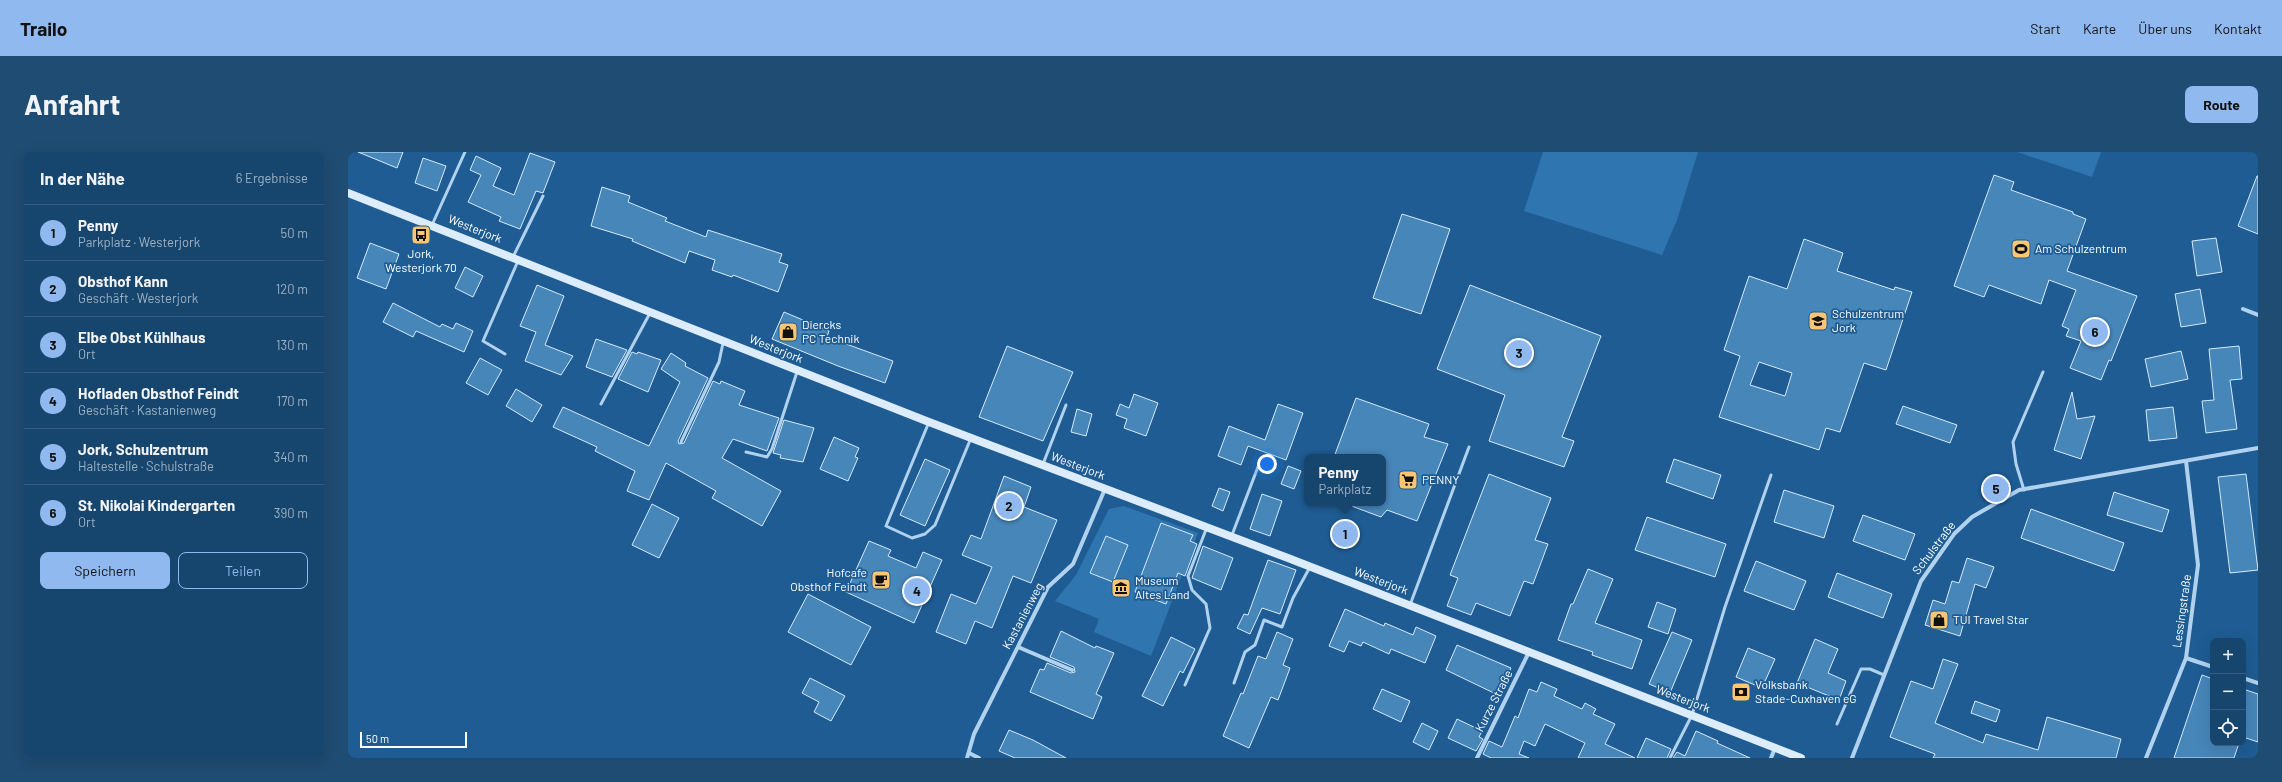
<!DOCTYPE html>
<html lang="de">
<head>
<meta charset="utf-8">
<style>
	:root { --surface:#16456e; --page:#1f4c73; --text:#f1f3f6; --muted:#9eb1c2; --line:#355d81; --accent:#90b9f0 }
	body { margin:0; font-family:Barlow,sans-serif; background:var(--page); color:var(--text) }
	.controls { position:absolute; right:12px; bottom:12px; display:grid; overflow:hidden; border-radius:8px; box-shadow:0 4px 16px #0002 }
	.controls button { width:36px; height:36px; display:grid; place-items:center; padding:0; border:0; border-bottom:1px solid var(--line); background:var(--surface); color:var(--text); font:20px sans-serif }
	.scale { position:absolute; left:12px; bottom:10px; width:107px; box-sizing:border-box; padding-left:4px; border:2px solid #fff; border-top:0; font-size:11px; line-height:14px; white-space:nowrap; color:#fff; -webkit-text-stroke:3px #1e5c93; paint-order:stroke }
	.you { position:absolute; left:919px; top:312px; width:14px; height:14px; margin:-10px; border:3px solid #fff; border-radius:50%; background:#1a73e8; box-shadow:0 0 0 6px #1a73e833 }
	.badge { display:grid; place-items:center; width:26px; height:26px; border-radius:50%; background:var(--accent); color:#111; font-size:13px; font-weight:700 }
	.pin { position:absolute; translate:-50% -50%; border:2px solid #fff; box-shadow:0 1px 4px #0006 }
	.popup { position:absolute; left:956px; top:302px; width:82px; height:52px; box-sizing:border-box; display:grid; place-content:center; border-radius:8px; background:var(--surface); filter:drop-shadow(0 1px 3px #0005); font-size:13px; white-space:nowrap; color:var(--muted) }
	.popup b { font-size:15px; color:var(--text) }
	.popup::after { content:''; position:absolute; left:50%; top:100%; margin-left:-8px; border:8px solid transparent; border-top-color:var(--surface) }
	.list { margin:0; padding:0; list-style:none }
	h2 { display:flex; justify-content:space-between; align-items:center; height:52px; margin:0; padding:0 16px; font-size:17px }
	h2 small { font-size:13px; font-weight:400; color:var(--muted) }
	.list li { display:grid; grid-template-columns:26px 1fr auto; gap:12px; align-items:center; box-sizing:border-box; height:56px; padding:0 16px; border-top:1px solid var(--line) }
	.list b { display:block; font-size:15px; white-space:nowrap }
	.list p { margin:0; font-size:13px; white-space:nowrap; color:var(--muted) }
	.list em { font-size:13px; font-style:normal; color:var(--muted) }
	.actions { display:flex; gap:8px; padding:12px 16px }
	.actions a { flex:1; padding:9px 0; border:1px solid var(--accent); border-radius:8px; text-align:center; font-size:14px; color:var(--accent) }
	.actions .main { background:var(--accent); color:#111 }
	.icon { flex:none; width:22px; height:22px; fill:none; stroke:currentColor; stroke-width:2; stroke-linecap:round; stroke-linejoin:round }
	.map { position:relative; flex:none; width:1910px; height:606px; overflow:hidden; border-radius:8px }
	header { display:flex; align-items:center; gap:24px; box-sizing:border-box; height:56px; padding:0 20px; background:var(--accent); color:#111 }
	header strong { font-size:19px }
	nav { display:flex; gap:22px; margin-inline-start:auto; font-size:14px }
	.intro { display:flex; align-items:center; justify-content:space-between; box-sizing:border-box; height:96px; padding:0 24px }
	h1 { margin:0; font-size:28px }
	.button { padding:10px 18px; border-radius:8px; background:var(--accent); color:#111; font-size:14px; font-weight:700 }
	main { display:flex; gap:24px; padding:0 24px }
	aside { flex:1; background:var(--surface); border-radius:8px; box-shadow:0 4px 16px #0002 }
	.map>svg:first-child { display:block }
	.green { fill:#2f75af }
	.building { fill:#4786b9; stroke:#d6eafa; fill-rule:evenodd }
	.lines { fill:none; stroke-linecap:round; stroke-linejoin:round }
	.service { stroke:#b0d2ee; stroke-width:3 }
	.minor { stroke:#b0d2ee; stroke-width:4 }
	.secondary { stroke:#ddecfa; stroke-width:8 }
	.labels { text-anchor:middle; stroke-width:3.5; stroke-linejoin:round; paint-order:stroke }
	.street-label { font-size:12px; fill:#fff; stroke:#1e5c93 }
	.poi-label { font-size:12px; fill:#fff; stroke:#1e5c93; text-anchor:start }
</style>
</head>
<body>
<header>
<strong>Trailo</strong>
<nav><a>Start</a><a>Karte</a><a>Über uns</a><a>Kontakt</a></nav>
</header>
<div class="intro"><h1>Anfahrt</h1><a class="button">Route</a></div>
<main>
<aside>
<h2>In der Nähe<small>6 Ergebnisse</small></h2>
<ul class="list">
<li><span class="badge">1</span><div><b>Penny</b><p>Parkplatz · Westerjork</p></div><em>50 m</em></li>
<li><span class="badge">2</span><div><b>Obsthof Kann</b><p>Geschäft · Westerjork</p></div><em>120 m</em></li>
<li><span class="badge">3</span><div><b>Elbe Obst Kühlhaus</b><p>Ort</p></div><em>130 m</em></li>
<li><span class="badge">4</span><div><b>Hofladen Obsthof Feindt</b><p>Geschäft · Kastanienweg</p></div><em>170 m</em></li>
<li><span class="badge">5</span><div><b>Jork, Schulzentrum</b><p>Haltestelle · Schulstraße</p></div><em>340 m</em></li>
<li><span class="badge">6</span><div><b>St. Nikolai Kindergarten</b><p>Ort</p></div><em>390 m</em></li>
</ul>
<div class="actions"><a class="main">Speichern</a><a>Teilen</a></div>
</aside>
<div class="map">
<svg width="1910" height="606" viewBox="0 0 1910 606">
	<rect width="100%" height="100%" fill="#1e5c93"/>
	<g class="green">
		<polygon points="1195,0 1350,0 1329,68 1314,103 1176,59"/>
		<polygon points="1669,0 1753,0 1744,25"/>
		<polygon points="776,354 850,381 803,504 746,480 751,467 707,449 728,423 761,357"/>
	</g>
	<g class="building">
		<polygon points="10,0 55,0 49,16"/>
		<polygon points="182,1 207,10 195,41 188,39 172,77 151,69 153,65 120,50 133,23 122,18 128,4 153,16 145,34 166,43"/>
		<polygon points="75,6 98,14 89,39 67,31"/>
		<polygon points="1646,23 1666,30 1663,38 1725,60 1725,62 1738,67 1719,119 1789,144 1763,209 1761,208 1753,228 1722,216 1733,189 1718,184 1721,177 1714,174 1728,138 1701,128 1693,152 1641,133 1636,145 1606,134"/>
		<polygon points="1909,24 1910,24 1910,82 1890,74"/>
		<polygon points="254,35 282,44 280,50 319,66 317,69 358,85 360,78 434,102 431,110 440,113 430,140 385,123 384,125 364,118 367,108 341,99 337,111 284,89 285,87 243,74"/>
		<polygon points="1054,62 1102,77 1073,162 1025,146"/>
		<polygon points="1868,86 1874,120 1849,124 1844,89"/>
		<path d="M 1456,87 L 1495,101 L 1489,119 L 1546,138 L 1547,135 L 1564,140 L 1538,218 L 1516,211 L 1492,280 L 1478,276 L 1471,298 L 1371,265 L 1392,204 L 1376,198 L 1401,124 L 1439,137 ZM 1411,210 L 1444,221 L 1437,244 L 1402,233 Z"/>
		<polygon points="22,91 51,102 38,137 9,126"/>
		<polygon points="117,115 135,124 125,145 107,136"/>
		<polygon points="189,133 216,144 197,193 225,204 213,223 177,209 188,180 172,174"/>
		<polygon points="1122,133 1253,184 1214,285 1226,289 1216,315 1141,289 1157,243 1089,217"/>
		<polygon points="1852,137 1858,171 1833,175 1827,142"/>
		<polygon points="45,151 92,175 94,172 105,177 108,171 125,179 116,200 68,179 65,185 35,170"/>
		<polygon points="436,160 481,179 479,185 545,209 537,231 490,214 424,187"/>
		<polygon points="248,187 279,198 264,225 238,215"/>
		<polygon points="659,194 725,220 695,289 631,265"/>
		<polygon points="1891,194 1894,227 1882,228 1889,277 1858,281 1854,249 1866,248 1861,197"/>
		<polygon points="1833,199 1840,227 1803,235 1797,207"/>
		<polygon points="284,200 289,202 290,200 313,208 300,240 270,227"/>
		<polygon points="323,201 338,211 337,214 360,226 330,289 331,292 336,291 365,229 372,232 373,229 397,239 391,253 431,266 419,299 385,287 374,306 433,339 414,374 364,346 368,339 318,311 301,348 279,339 287,319 247,299 249,295 205,275 215,255 301,294 332,230 313,217"/>
		<polygon points="132,206 154,218 140,243 118,231"/>
		<polygon points="168,237 194,253 184,270 158,254"/>
		<polygon points="1724,240 1729,267 1747,264 1733,307 1706,298"/>
		<polygon points="786,242 810,251 798,284 776,276 779,267 768,263 772,252 781,256"/>
		<polygon points="1008,246 1081,272 1076,285 1100,292 1069,369 1039,358 1033,365 998,352 1035,351 1035,305 986,305"/>
		<polygon points="930,252 955,261 938,308 900,294 893,313 870,304 881,274 917,288"/>
		<polygon points="1555,254 1609,273 1602,291 1548,272"/>
		<polygon points="1825,255 1829,286 1801,289 1798,258"/>
		<polygon points="729,257 744,262 738,284 723,280"/>
		<polygon points="436,268 466,276 455,310 432,306 433,303 425,301"/>
		<polygon points="486,285 511,296 507,305 510,306 500,329 472,317"/>
		<polygon points="577,307 602,318 577,374 552,363"/>
		<polygon points="1326,307 1373,323 1365,347 1318,330"/>
		<polygon points="940,314 953,319 946,337 933,332"/>
		<polygon points="1141,322 1203,346 1187,388 1200,392 1185,432 1176,429 1162,464 1128,451 1123,463 1099,454 1110,426 1102,423"/>
		<polygon points="1898,322 1910,418 1882,421 1870,325"/>
		<polygon points="656,324 683,335 676,355 709,368 683,431 665,424 644,476 627,469 618,492 588,480 603,442 628,452 644,415 614,403 623,383 633,387"/>
		<polygon points="871,336 882,340 875,359 864,354"/>
		<polygon points="1436,338 1486,354 1476,386 1426,370"/>
		<polygon points="1766,340 1821,358 1814,380 1759,363"/>
		<polygon points="914,342 934,349 922,384 902,377"/>
		<polygon points="304,352 331,366 311,406 284,393"/>
		<polygon points="1683,357 1776,391 1766,419 1673,386"/>
		<polygon points="1515,363 1567,382 1557,408 1505,389"/>
		<polygon points="1299,365 1378,392 1367,425 1287,398"/>
		<polygon points="813,371 845,383 842,389 849,392 837,424 830,421 818,452 787,440"/>
		<polygon points="758,384 780,393 765,430 742,421"/>
		<polygon points="521,389 543,398 540,404 568,416 575,400 594,408 566,471 498,440"/>
		<polygon points="855,394 885,406 873,438 844,426"/>
		<polygon points="1619,406 1646,415 1638,436 1627,432 1612,484 1577,473 1585,448 1597,452 1604,429 1611,431"/>
		<polygon points="920,408 948,418 932,462 914,456 902,482 889,476 896,462 900,463"/>
		<polygon points="1408,409 1458,429 1446,458 1396,439"/>
		<polygon points="1240,417 1265,427 1247,471 1294,488 1284,517 1244,503 1245,500 1210,488 1223,452 1225,452"/>
		<polygon points="1489,421 1544,442 1535,466 1480,445"/>
		<polygon points="460,442 523,475 503,513 440,480"/>
		<polygon points="1309,450 1328,457 1320,482 1300,475"/>
		<polygon points="997,457 1036,474 1037,471 1065,483 1068,475 1088,484 1077,511 1043,497 1041,502 1015,490 1013,494 1001,489 996,500 981,494"/>
		<polygon points="713,479 747,496 748,494 766,501 748,542 754,545 745,567 682,540 692,517 696,518 699,511 723,521 727,520 726,515 702,505"/>
		<polygon points="929,480 945,487 935,513 942,516 930,548 923,545 901,596 875,584 893,541 895,542 910,504 918,507"/>
		<polygon points="1324,480 1344,488 1322,541 1301,532"/>
		<polygon points="823,485 847,497 835,521 832,519 815,554 794,544"/>
		<polygon points="1467,487 1490,497 1480,521 1498,529 1491,548 1449,531"/>
		<polygon points="1109,493 1163,516 1150,543 1098,518"/>
		<polygon points="1400,496 1427,507 1414,536 1388,525"/>
		<polygon points="1595,507 1610,512 1587,571 1635,591 1638,582 1690,598 1699,565 1773,587 1768,606 1585,606 1587,602 1542,585 1563,529 1585,537"/>
		<polygon points="1854,523 1865,527 1865,591 1891,591 1886,606 1826,606"/>
		<polygon points="462,526 497,544 483,569 466,560 471,550 454,541"/>
		<polygon points="1193,530 1209,537 1206,544 1234,557 1237,551 1248,557 1245,562 1267,572 1257,592 1287,606 1230,606 1237,591 1197,572 1187,594 1176,589 1171,602 1181,606 1143,606 1135,602 1141,589 1154,595 1167,564 1170,566 1181,537 1189,540"/>
		<polygon points="1034,537 1062,549 1053,570 1025,557"/>
		<polygon points="1895,537 1910,542 1910,590 1895,585"/>
		<polygon points="1627,549 1652,558 1648,570 1623,561"/>
		<polygon points="1109,567 1134,579 1131,585 1135,587 1128,599 1100,586"/>
		<polygon points="1074,571 1090,579 1081,598 1065,590"/>
		<polygon points="661,578 685,588 718,606 667,606 651,599"/>
		<polygon points="1348,579 1370,589 1369,591 1402,606 1325,606 1329,600 1337,604"/>
		<polygon points="1298,586 1323,597 1319,606 1289,606"/>
	</g>
	<g class="lines">
		<g class="service">
			<polyline points="84,73 117,0"/>
			<polyline points="165,105 195,44"/>
			<polyline points="157,202 135,189 170,109"/>
			<polyline points="253,252 302,161"/>
			<polyline points="581,270 538,374 564,386 577,382 587,373 623,286"/>
			<polyline points="333,290 371,210 375,191"/>
			<polyline points="398,300 419,305 424,297 449,220"/>
			<polyline points="695,312 718,253"/>
			<polyline points="1676,338 1668,312 1665,290 1695,220"/>
			<polyline points="884,383 913,307"/>
			<polyline points="1062,453 1121,295"/>
			<polyline points="886,531 897,500 907,493 916,468 934,475 945,446 962,415"/>
			<polyline points="837,533 862,476 858,452 844,438 840,424 859,375"/>
			<polyline points="1489,572 1513,517 1522,517 1536,523"/>
			<polyline points="1322,606 1344,563 1377,455 1423,323"/>
		</g>
		<g class="minor">
			<polyline points="1895,157 1910,163"/>
			<polyline points="670,495 724,518"/>
			<polyline points="1838,506 1865,515"/>
			<polyline points="1895,526 1910,531"/>
			<polyline points="621,601 631,606"/>
			<polyline points="619,606 626,582 700,435 725,412 757,337"/>
			<polyline points="1129,606 1181,500"/>
			<polyline points="1423,606 1427,596"/>
			<polyline points="1504,606 1573,429 1606,382 1624,365 1671,338 1910,296"/>
			<polyline points="1798,606 1838,506 1850,413 1838,309"/>
		</g>
		<polyline class="secondary" points="0,41 581,270 940,406 1453,606"/>
	</g>
	<defs>
		<g id="bus-square" transform="scale(1)"><rect x="-9" y="-9" width="18" height="18" rx="4" fill="#fcc670" stroke="#1e5c93"/><path d="M-5-6H5V4H4V6H2V4H-2V6H-4V4H-5ZM-3.5-4V0h7V-4ZM-3.5 1.2v1.5H-2V1.2ZM2 1.2v1.5H3.5V1.2Z" fill="#111"/></g>
		<g id="stadium-square" transform="scale(1)"><rect x="-9" y="-9" width="18" height="18" rx="4" fill="#fcc670" stroke="#1e5c93"/><path d="M0-5a6.5 5 0 1 0 0 10a6.5 5 0 1 0 0-10ZM-3.5-1.8h7v3.6h-7Z" fill="#111"/></g>
		<g id="school-square" transform="scale(1)"><rect x="-9" y="-9" width="18" height="18" rx="4" fill="#fcc670" stroke="#1e5c93"/><path d="M0-5L7-2L0 1L-7-2ZM-4 1L0 2.5L4 1V4Q0 6-4 4Z" fill="#111"/></g>
		<g id="shop-square" transform="scale(1)"><rect x="-9" y="-9" width="18" height="18" rx="4" fill="#fcc670" stroke="#1e5c93"/><path d="M-5-2.5h2.3a2.7 3.5 0 0 1 5.4 0H5L5.5 6h-11ZM-1.5-2.5h3a1.5 2.3 0 0 0-3 0Z" fill="#111"/></g>
		<g id="supermarket-square" transform="scale(1)"><rect x="-9" y="-9" width="18" height="18" rx="4" fill="#fcc670" stroke="#1e5c93"/><path d="M-6-5.5h2.5l.6 2H6L4.5 2H-2.5L-4.4-4H-6ZM-1.5 3.2a1.3 1.3 0 1 0 .1 0ZM3 3.2a1.3 1.3 0 1 0 .1 0Z" fill="#111"/></g>
		<g id="cafe-square" transform="scale(1)"><rect x="-9" y="-9" width="18" height="18" rx="4" fill="#fcc670" stroke="#1e5c93"/><path d="M-5.5-4.5H6V0H3Q3 3.5 0 3.5H-2.5Q-5.5 3.5-5.5 0ZM3-3.2v2h1.7v-2ZM-6 4.5H4V6H-6Z" fill="#111"/></g>
		<g id="museum-square" transform="scale(1)"><rect x="-9" y="-9" width="18" height="18" rx="4" fill="#fcc670" stroke="#1e5c93"/><path d="M0-6L6-3V-2H-6V-3ZM-5-1h2V3h-2ZM-1-1h2V3h-2ZM3-1h2V3H3ZM-6 4H6V6H-6Z" fill="#111"/></g>
		<g id="bank-square" transform="scale(1)"><rect x="-9" y="-9" width="18" height="18" rx="4" fill="#fcc670" stroke="#1e5c93"/><path d="M-6-4H6V4H-6ZM0-2.3a2.3 2.3 0 1 0 0 4.6a2.3 2.3 0 1 0 0-4.6Z" fill="#111"/></g>
	</defs>
	<g fill-rule="evenodd">
		<use href="#bus-square" x="73" y="83"/>
		<use href="#stadium-square" x="1673" y="97"/>
		<use href="#school-square" x="1470" y="169"/>
		<use href="#shop-square" x="440" y="180"/>
		<use href="#supermarket-square" x="1060" y="328"/>
		<use href="#cafe-square" x="533" y="428"/>
		<use href="#museum-square" x="773" y="436"/>
		<use href="#shop-square" x="1591" y="468"/>
		<use href="#bank-square" x="1393" y="540"/>
	</g>
	<g class="labels">
		<g class="street-label">
			<text transform="translate(127 77) rotate(22)" y="4">Westerjork</text>
			<text transform="translate(428 197) rotate(22)" y="4">Westerjork</text>
			<text transform="translate(730 314) rotate(21)" y="4">Westerjork</text>
			<text transform="translate(1586 396) rotate(-53)" y="4">Schulstraße</text>
			<text transform="translate(1033 429) rotate(21)" y="4">Westerjork</text>
			<text transform="translate(1834 459) rotate(-82)" y="4">Lessingstraße</text>
			<text transform="translate(675 464) rotate(-62)" y="4">Kastanienweg</text>
			<text transform="translate(1335 547) rotate(21)" y="4">Westerjork</text>
			<text transform="translate(1146 549) rotate(-63)" y="4">Kurze Straße</text>
		</g>
		<g class="poi-label">
			<text x="1687" y="101">Am Schulzentrum</text>
			<text x="73" y="106" text-anchor="middle">Jork,<tspan x="73" dy="14">Westerjork 70</tspan></text>
			<text x="1484" y="166">Schulzentrum<tspan x="1484" dy="14">Jork</tspan></text>
			<text x="454" y="177">Diercks<tspan x="454" dy="14">PC Technik</tspan></text>
			<text x="1074" y="332">PENNY</text>
			<text x="519" y="425" text-anchor="end">Hofcafe<tspan x="519" dy="14">Obsthof Feindt</tspan></text>
			<text x="787" y="433">Museum<tspan x="787" dy="14">Altes Land</tspan></text>
			<text x="1605" y="472">TUI Travel Star</text>
			<text x="1407" y="537">Volksbank<tspan x="1407" dy="14">Stade-Cuxhaven eG</tspan></text>
		</g>
	</g>
</svg>
<div class="controls">
<button>+</button>
<button>−</button>
<button><svg class="icon" aria-label="locate" viewBox="0 0 24 24"><circle cx="12" cy="12" r="6"/><path d="M12 2v4M12 18v4M2 12h4M18 12h4"/></svg></button>
</div>
<div class="scale">50 m</div>
<div class="you"></div>
<div class="pin badge" style="left:997px;top:382px">1</div>
<div class="popup"><b>Penny</b>Parkplatz</div>
<div class="pin badge" style="left:661px;top:354px">2</div>
<div class="pin badge" style="left:1171px;top:201px">3</div>
<div class="pin badge" style="left:569px;top:439px">4</div>
<div class="pin badge" style="left:1648px;top:337px">5</div>
<div class="pin badge" style="left:1747px;top:180px">6</div>
</div>
</main>
</body>
</html>
